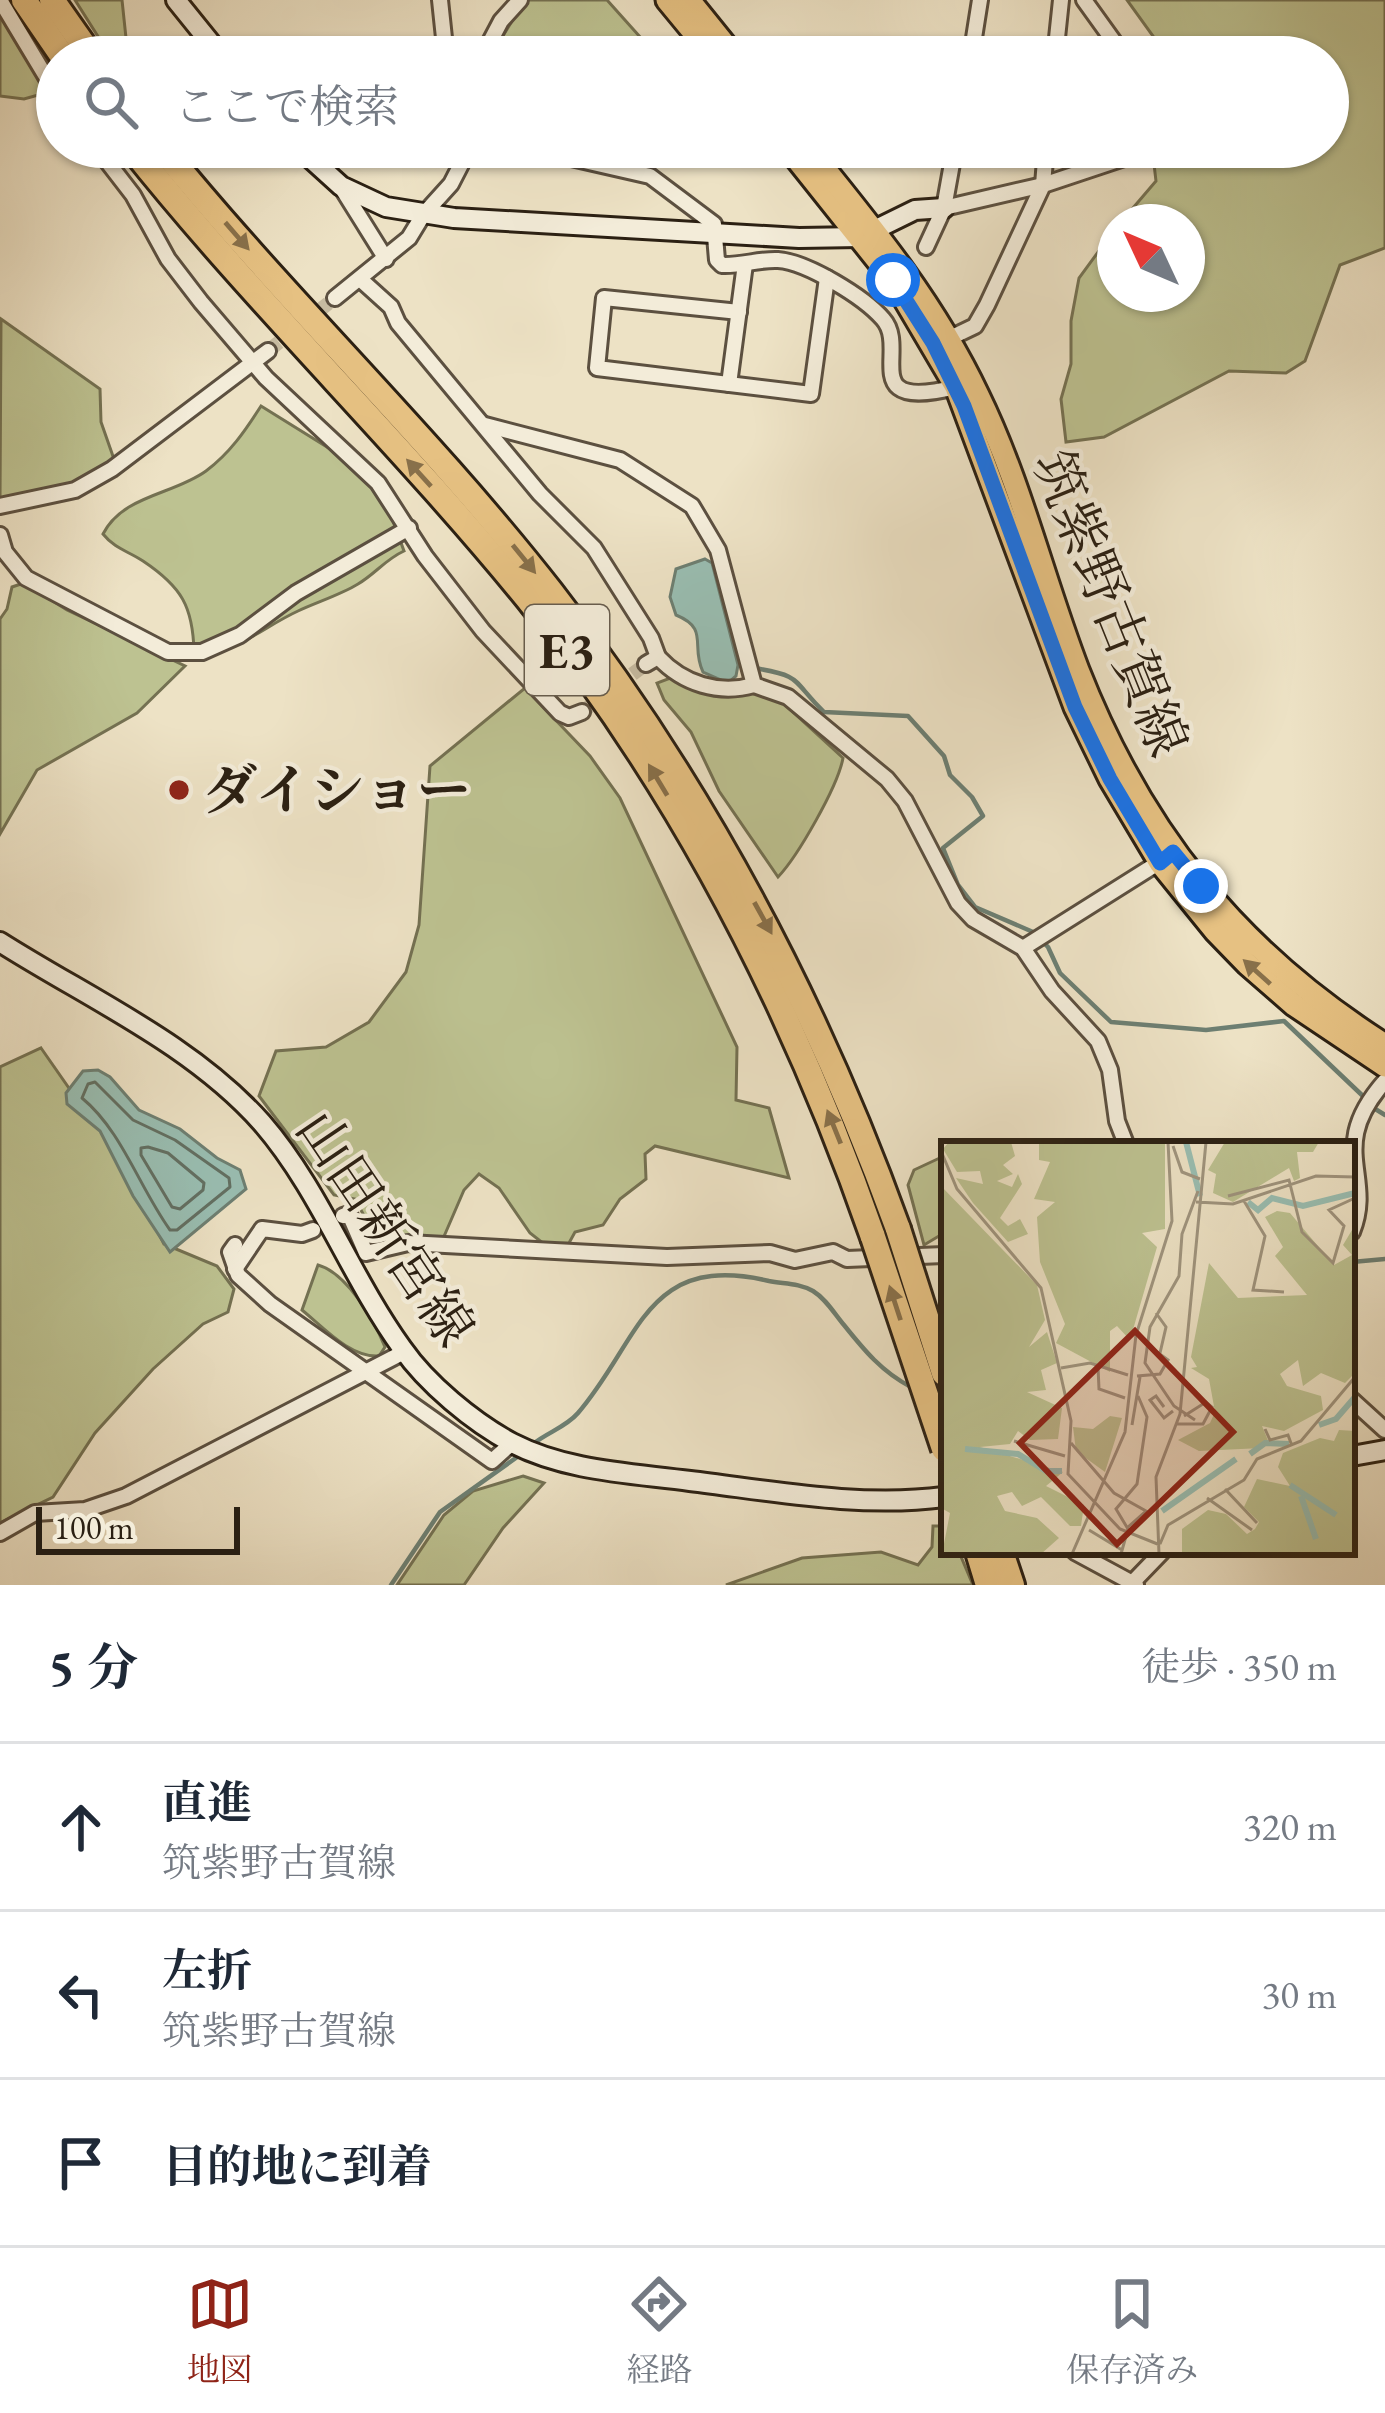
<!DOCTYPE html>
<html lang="ja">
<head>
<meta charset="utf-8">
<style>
	:root { --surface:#fff; --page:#f2f2f3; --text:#1f2937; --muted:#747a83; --line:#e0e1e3; --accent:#8f2418 }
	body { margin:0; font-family:"EB Garamond","Noto Serif JP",serif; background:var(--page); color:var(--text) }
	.compass { position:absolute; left:1097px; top:204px; width:108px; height:108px; border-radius:50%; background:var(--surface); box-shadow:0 3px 9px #0004; rotate:314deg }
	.scale { position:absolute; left:36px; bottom:30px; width:204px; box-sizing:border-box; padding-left:12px; border:6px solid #2b2013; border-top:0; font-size:33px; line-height:42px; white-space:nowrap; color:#2b2013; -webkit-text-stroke:9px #f3ecd9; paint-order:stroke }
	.stop { position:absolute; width:36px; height:36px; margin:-27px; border:9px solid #1a73e8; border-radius:50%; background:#fff }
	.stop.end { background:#1a73e8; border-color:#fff; box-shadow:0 3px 12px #0008 }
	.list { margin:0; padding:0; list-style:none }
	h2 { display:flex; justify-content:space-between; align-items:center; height:156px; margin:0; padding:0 48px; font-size:51px }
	h2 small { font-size:39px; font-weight:400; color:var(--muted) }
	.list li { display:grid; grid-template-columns:78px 1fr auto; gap:36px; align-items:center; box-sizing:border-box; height:168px; padding:0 48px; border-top:3px solid var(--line) }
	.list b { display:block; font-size:45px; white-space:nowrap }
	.list p { margin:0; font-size:39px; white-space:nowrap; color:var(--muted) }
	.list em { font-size:39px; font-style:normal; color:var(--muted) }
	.icon { flex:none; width:66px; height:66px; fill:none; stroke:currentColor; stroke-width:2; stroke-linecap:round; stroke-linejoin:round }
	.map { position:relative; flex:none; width:1385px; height:1585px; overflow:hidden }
	.search { position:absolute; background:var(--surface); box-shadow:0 3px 9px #0004; left:36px; right:36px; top:36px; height:132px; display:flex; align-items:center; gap:30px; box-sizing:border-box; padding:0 42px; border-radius:66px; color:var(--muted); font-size:45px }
	.sheet { height:660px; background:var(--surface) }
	nav { display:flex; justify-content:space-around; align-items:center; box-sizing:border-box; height:168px; border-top:3px solid var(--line); background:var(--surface); font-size:33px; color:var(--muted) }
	nav a { display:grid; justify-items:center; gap:6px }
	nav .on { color:var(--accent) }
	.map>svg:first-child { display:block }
	.green { fill:#bdc291; stroke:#747152; stroke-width:3 }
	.water { fill:#99beb2; stroke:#6d7f72; stroke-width:3 }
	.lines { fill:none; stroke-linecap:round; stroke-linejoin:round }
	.shore { stroke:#626f62; stroke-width:3 }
	.stream { stroke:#6d7f72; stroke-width:4.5 }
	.street-tunnel { stroke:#c6bba1; stroke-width:14; stroke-dasharray:14 7; stroke-linecap:butt }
	.street-casing { stroke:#5c5040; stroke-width:20 }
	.secondary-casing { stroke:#2b2013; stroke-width:24 }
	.primary-casing { stroke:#2b2013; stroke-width:27 }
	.highway-casing { stroke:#2b2013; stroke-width:30 }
	.street { stroke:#f3ecd9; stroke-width:14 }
	.secondary { stroke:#f3ecd9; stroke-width:18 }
	.primary { stroke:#e6c182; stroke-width:21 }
	.highway { stroke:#e6c182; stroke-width:24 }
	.highway-bridge-casing { stroke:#2b2013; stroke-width:30; stroke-linecap:butt }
	.highway-bridge { stroke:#e6c182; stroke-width:24 }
	.oneway { fill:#88704a }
	.route { stroke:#1a73e8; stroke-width:15 }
	.poi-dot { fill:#8f2418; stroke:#f3ecd9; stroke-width:4.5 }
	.labels { text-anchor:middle; stroke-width:9; stroke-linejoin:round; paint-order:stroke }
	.shield { fill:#f3ecd9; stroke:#675d4e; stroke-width:3 }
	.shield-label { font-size:51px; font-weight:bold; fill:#2b2013 }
	.street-label { font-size:54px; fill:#2b2013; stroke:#f3ecd9 }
	.poi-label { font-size:54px; font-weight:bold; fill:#2b2013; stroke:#f3ecd9; text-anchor:start }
	.inset-river { fill:none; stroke:#99beb2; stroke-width:6 }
	.inset-road { fill:none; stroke:#9f947e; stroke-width:3 }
	.view { fill:#8f2418; fill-opacity:0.15; stroke:#8f2418; stroke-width:6 }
	.inset-edge { fill:none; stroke:#2b2013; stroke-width:6 }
</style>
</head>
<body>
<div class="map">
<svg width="1385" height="1585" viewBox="0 0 1385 1585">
	<rect width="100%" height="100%" fill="#ede2c5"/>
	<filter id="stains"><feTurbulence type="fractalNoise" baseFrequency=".00167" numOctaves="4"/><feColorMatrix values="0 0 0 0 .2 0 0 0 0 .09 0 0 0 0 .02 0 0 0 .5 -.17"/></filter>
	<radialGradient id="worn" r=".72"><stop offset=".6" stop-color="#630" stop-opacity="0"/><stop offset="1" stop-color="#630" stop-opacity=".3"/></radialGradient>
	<g class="green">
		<polygon points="75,0 122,0 126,38 133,57 111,57"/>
		<polygon points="525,0 607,0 658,57 490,57"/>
		<polygon points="1127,0 1385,0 1385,248 1340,265 1305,361 1286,373 1229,371 1104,437 1066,442 1061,399 1071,364 1071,321 1079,278 1115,229 1115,294 1187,294 1187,222 1121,222 1156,181 1152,147 1328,147 1328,57 1168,57"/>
		<polygon points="0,12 49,92 24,99 0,96"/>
		<polygon points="1,319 100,389 101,422 115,462 50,494 0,500"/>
		<path d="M 261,406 L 343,457 L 385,499 L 404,551 C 386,559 375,574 358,584 C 340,595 317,602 298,611 C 259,629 240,653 194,652 C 193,607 182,587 143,561 C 128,551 115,549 103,534 C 123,495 173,495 206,471 C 230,453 245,431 261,406 Z"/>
		<polygon points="24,583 67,610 185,666 137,713 37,770 0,834 0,619 7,609 12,587"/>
		<path d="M 673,677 L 760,691 L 783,703 L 843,758 C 838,786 798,856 778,877 L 719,791 L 691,732 L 664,700 L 657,683 Z"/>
		<polygon points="525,688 590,756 620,798 737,1047 736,1100 769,1108 789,1178 655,1146 645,1154 646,1179 620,1199 603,1225 575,1232 569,1243 544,1244 530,1233 499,1188 479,1174 464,1190 442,1241 375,1236 355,1199 334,1195 259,1096 276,1051 326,1047 369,1022 406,972 419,925 430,766"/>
		<polygon points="41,1048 78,1101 130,1151 138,1194 164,1244 217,1266 234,1289 228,1312 203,1324 153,1369 95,1433 53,1497 0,1523 0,1067"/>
		<polygon points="944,1156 944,1233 924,1245 908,1185 914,1170"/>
		<path d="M 318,1265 C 347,1273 374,1320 385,1347 L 379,1356 C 350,1358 323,1327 302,1310 Z"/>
		<polygon points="523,1476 544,1483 503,1528 464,1585 397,1585 444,1515 473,1491"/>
		<polygon points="933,1526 944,1526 944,1552 959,1552 973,1585 726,1585 802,1558 881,1552 918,1565 932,1547"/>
	</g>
	<g class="water">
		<path d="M 705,559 L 712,563 L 738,665 L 736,676 L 728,683 L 703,672 C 690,645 710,629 676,615 L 670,597 L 676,569 Z"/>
		<polygon points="98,1070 110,1077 139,1110 180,1129 217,1158 240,1170 246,1189 170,1252 133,1196 100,1131 67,1104 66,1093 83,1071"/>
	</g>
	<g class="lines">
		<g class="shore">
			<path d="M 95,1082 L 133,1120 L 175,1140 L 229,1178 L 230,1187 L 177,1230 L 170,1230 C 139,1187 122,1131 82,1098 L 88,1084 Z"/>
			<polygon points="148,1147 168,1153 204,1183 203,1190 180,1209 172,1207 141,1155 141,1148"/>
		</g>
		<g class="stream">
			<path d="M 754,668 C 804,676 791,680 824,712 L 908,716 L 944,756 L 950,775 L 972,797 L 983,816 L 943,848 L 958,885 L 975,907 L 1033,932 L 1048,947 L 1060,973 L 1111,1022 L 1206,1030 L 1284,1021 L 1365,1098"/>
			<polyline points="1372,1107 1385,1115"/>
			<polyline points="1352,1262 1385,1259"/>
			<path d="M 533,1444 C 548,1432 566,1427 578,1413 C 641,1340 645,1252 769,1281 C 784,1284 799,1283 813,1291 C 826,1299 834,1313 844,1325 C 864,1350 882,1372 911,1387"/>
			<polyline points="391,1585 440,1512 520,1455"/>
		</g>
		<g class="street-tunnel">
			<polyline points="268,351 335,298"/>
			<polyline points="582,712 646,664"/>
		</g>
		<g class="street-casing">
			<g id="street">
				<polyline points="0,0 57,95"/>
				<polyline points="440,0 446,57"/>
				<polyline points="1084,0 1125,57"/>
				<polyline points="482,57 501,21 520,0"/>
				<polyline points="971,57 980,0"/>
				<polyline points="1055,57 1061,0"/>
				<polyline points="96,147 133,195 168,259 201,302 266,378 378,483 425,556 483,631 560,713 569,717 582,712"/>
				<path d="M 523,147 L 650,176 L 714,224 L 717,260 L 722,265 C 741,266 759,259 778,260 C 807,262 864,297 883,319 C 910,349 855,412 956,387"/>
				<polyline points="341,187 386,259"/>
				<polyline points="944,208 1043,185 1127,157 1128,147"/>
				<polyline points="926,247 944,208 955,147"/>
				<polyline points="360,279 391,307 398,323 540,494 594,548 651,638 658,657 646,664"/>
				<polyline points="335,298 409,238 423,215 451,184 470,147"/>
				<polyline points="739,312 604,298 597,368 811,394 827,278"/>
				<polyline points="950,338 975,326 987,305 1043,185 1046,147"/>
				<polyline points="729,384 745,264"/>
				<polyline points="485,425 620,460 692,506 718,550 754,685 788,697 887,779 905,801 958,903 973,919 1023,948 1052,991 1098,1041 1110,1070 1117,1121 1126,1144"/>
				<polyline points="0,506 75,490 112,469 268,351"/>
				<polyline points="0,535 5,552 26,578 168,652 202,652 240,635 296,593 409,528"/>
				<path d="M 658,657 C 683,684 719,695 754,685"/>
				<polyline points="1023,948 1166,858"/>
				<polyline points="343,1216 349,1214 366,1253 408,1243 667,1257 770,1253 795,1260 833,1252 847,1259 944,1255"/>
				<path d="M 1352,1232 C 1375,1175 1326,1148 1385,1081"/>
				<polyline points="235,1245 230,1252 238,1275 270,1304 492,1461 512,1443"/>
				<polyline points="235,1269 262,1229 302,1234 313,1230"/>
				<polyline points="1352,1400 1385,1430"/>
				<polyline points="0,1533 35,1513 85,1510 126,1496 404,1352"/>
				<polyline points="1075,1552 1136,1585"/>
				<polyline points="1133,1582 1162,1552"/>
			</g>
		</g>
		<g class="secondary-casing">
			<g id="secondary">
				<polyline points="176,0 222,57"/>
				<polyline points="298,147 341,186 386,207 454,218 799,238 860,237 915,210 944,208"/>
				<path d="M 0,942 C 88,998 192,1044 262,1123 C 320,1190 350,1276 402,1348 C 427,1384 473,1422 512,1443 C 566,1471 630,1473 690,1481 C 773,1491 860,1508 944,1497"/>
				<polyline points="1352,1456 1385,1450"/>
			</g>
		</g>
		<g class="primary-casing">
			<g id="primary">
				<polyline points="667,0 714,57"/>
				<polyline points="689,0 735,57"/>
				<polyline points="787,147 893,280 956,387 1075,707 1110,779 1160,863 1215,931 1247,964 1294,1005 1385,1066"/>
				<path d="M 807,147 C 871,226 934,302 978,395 C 1021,483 1043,579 1078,670 C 1142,833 1237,951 1385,1045"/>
			</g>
		</g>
		<g class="highway-casing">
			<g id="highway">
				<polyline points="24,0 63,57"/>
				<polyline points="52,0 92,57"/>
				<path d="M 131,147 C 256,304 401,443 528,599 C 682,790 793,1007 873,1237"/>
				<path d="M 161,147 C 285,300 430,437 551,592 C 702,786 815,999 898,1229"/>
				<polyline points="978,1552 988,1585"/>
				<polyline points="1001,1552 1012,1585"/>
			</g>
		</g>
		<use href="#street" class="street"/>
		<use href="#secondary" class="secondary"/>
		<use href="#primary" class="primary"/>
		<use href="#highway" class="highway"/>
		<g class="highway-bridge-casing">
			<g id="highway-bridge">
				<polyline points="898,1229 944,1373"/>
				<polyline points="873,1237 944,1449"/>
			</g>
		</g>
		<use href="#highway-bridge" class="highway-bridge"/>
	</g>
	<defs><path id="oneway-solid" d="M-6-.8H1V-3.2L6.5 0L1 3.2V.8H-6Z" transform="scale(3)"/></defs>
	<g class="oneway">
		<use href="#oneway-solid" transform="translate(237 236) rotate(49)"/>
		<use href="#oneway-solid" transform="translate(419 473) rotate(-132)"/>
		<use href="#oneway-solid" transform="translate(524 559) rotate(51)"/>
		<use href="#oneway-solid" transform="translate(658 780) rotate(-121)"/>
		<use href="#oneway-solid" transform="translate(763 918) rotate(61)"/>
		<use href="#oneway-solid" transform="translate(1257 972) rotate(-138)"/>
		<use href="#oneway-solid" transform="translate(834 1127) rotate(-112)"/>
		<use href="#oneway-solid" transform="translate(895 1303) rotate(-108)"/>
	</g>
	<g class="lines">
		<polyline class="route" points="893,280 933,343 964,406 1075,707 1110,779 1160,863 1173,852 1201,886"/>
	</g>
	<circle class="poi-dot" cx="179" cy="790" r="12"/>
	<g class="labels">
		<rect class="shield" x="525" y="605" width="84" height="90" rx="9"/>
		<g class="shield-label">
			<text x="567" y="668">E3</text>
		</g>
		<g class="street-label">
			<text transform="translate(1111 603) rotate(68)" y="19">筑紫野古賀線</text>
			<text transform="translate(386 1228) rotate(56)" y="19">山田新宮線</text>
		</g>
		<g class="poi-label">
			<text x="203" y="809">ダイショー</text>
		</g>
	</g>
	<g transform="translate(941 1141)">
		<rect width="414" height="414" fill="#ede2c5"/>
		<path d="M 8,1 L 70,1 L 74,15 L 62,24 L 72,33 L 56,40 L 71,46 L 77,33 L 81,43 L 59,77 L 67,85 L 79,78 L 87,93 L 67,101 L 32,62 L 15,37 L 42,43 L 39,30 L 16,31 L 2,8 ZM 98,1 L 224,1 L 224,88 L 201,92 L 216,106 L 189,199 L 176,185 L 169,190 L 169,231 L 115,202 L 124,183 L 99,121 L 96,76 L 114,61 L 93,58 L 109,21 L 98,19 ZM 284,1 L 378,1 L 372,11 L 356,11 L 359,37 L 353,40 L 348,27 L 292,61 L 272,52 L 275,33 L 267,29 ZM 0,45 L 96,144 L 104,179 L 88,206 L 106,191 L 116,222 L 100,229 L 105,249 L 86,251 L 121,267 L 117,298 L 89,299 L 77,290 L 69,303 L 39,306 L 122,331 L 105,345 L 143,364 L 140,385 L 129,385 L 100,356 L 81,365 L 71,351 L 56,355 L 64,370 L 96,377 L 118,397 L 100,413 L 1,413 L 9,372 L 0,367 ZM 336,70 L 349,72 L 393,124 L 411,114 L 402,104 L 414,84 L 411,235 L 404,242 L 380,232 L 362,245 L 357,219 L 339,233 L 346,245 L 380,255 L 382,269 L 343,290 L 321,285 L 328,302 L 321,307 L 258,310 L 237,299 L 269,282 L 274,271 L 268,238 L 250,227 L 256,226 L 250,216 L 268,122 L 297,157 L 366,154 L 334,115 L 342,106 L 324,76 ZM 169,275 L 181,277 L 164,331 L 135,310 L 132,286 L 152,288 ZM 398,289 L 414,290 L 414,413 L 241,413 L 241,388 L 267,369 L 285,373 L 306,393 L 314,388 L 318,381 L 303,366 L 316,338 L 349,345 L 337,326 L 342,312 L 379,297 L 393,300 Z" fill="#bdc291"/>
		<path class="inset-river" d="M 245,1 L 259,55M 307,61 L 317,69 L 331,57 L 362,65 L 414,52M 378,284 L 395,278 L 414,256M 24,308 L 77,313 L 105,330 L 121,330M 309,313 L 324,302 L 348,303M 349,344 L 395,374M 360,355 L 375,398M 221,370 L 295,318"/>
		<path class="inset-road" d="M 232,5 L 241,31 L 259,38M 0,10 L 16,48 L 100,147 L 130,280 L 127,333 L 179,388 L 219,404M 287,55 L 348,39 L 361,91 L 392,122 L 403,85 L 388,69 L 414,57M 303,60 L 324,95 L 312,149 L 343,151M 255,61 L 292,63 L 375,35 L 414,36M 215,172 L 225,186 L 219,212M 157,226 L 158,248 L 184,257M 120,227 L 149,222 L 187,234M 196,235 L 219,233 L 227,219 L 216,211M 223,266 L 215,255 L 209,259 L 223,277 L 232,270M 254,279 L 233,265 L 204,222 L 209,186 L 238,135 L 241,93 L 257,50M 236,283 L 262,283 L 271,266 L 265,261 L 243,275M 191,284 L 199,236M 324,288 L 329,299 L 347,294 L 351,305M 73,300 L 124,315M 130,302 L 173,352 L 205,370 L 187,386M 284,348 L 316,382M 266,357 L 311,389M 148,389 L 181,409M 219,403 L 227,384 L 303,339 L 316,318 L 360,300 L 414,236M 131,413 L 184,291 L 195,194 L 231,80 L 227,1M 180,413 L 187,388 L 175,368 L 196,343 L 206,276 L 197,255M 218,413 L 215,336 L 239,273 L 265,1"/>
		<path class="view" d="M 194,190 L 292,291 L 176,403 L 79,302 Z"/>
		<rect width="414" height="414" class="inset-edge"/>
	</g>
	<rect width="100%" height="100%" filter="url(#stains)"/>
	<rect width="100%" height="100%" fill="url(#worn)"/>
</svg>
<svg class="compass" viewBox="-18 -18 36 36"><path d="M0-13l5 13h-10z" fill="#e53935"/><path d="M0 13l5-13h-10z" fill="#747a83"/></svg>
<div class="scale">100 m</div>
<div class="stop" style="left:893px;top:280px"></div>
<div class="stop end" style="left:1201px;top:886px"></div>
<div class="search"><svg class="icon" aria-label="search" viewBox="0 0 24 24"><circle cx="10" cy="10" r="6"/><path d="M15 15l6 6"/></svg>ここで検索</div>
</div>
<section class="sheet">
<h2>5 分<small>徒歩 · 350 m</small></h2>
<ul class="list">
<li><svg class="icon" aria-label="ahead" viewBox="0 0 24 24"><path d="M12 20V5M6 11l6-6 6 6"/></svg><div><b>直進</b><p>筑紫野古賀線</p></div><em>320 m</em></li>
<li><svg class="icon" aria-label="left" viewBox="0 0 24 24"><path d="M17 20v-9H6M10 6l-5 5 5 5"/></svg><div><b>左折</b><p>筑紫野古賀線</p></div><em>30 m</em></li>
<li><svg class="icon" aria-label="arrive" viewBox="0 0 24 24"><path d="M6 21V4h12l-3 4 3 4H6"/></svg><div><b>目的地に到着</b></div></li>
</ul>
</section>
<nav>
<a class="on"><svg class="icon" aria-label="map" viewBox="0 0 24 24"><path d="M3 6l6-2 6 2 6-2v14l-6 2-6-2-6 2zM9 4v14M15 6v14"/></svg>地図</a>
<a><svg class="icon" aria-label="directions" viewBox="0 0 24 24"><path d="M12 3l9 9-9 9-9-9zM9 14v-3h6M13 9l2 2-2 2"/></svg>経路</a>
<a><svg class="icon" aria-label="saved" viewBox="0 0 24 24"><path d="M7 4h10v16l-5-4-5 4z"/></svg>保存済み</a>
</nav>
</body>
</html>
